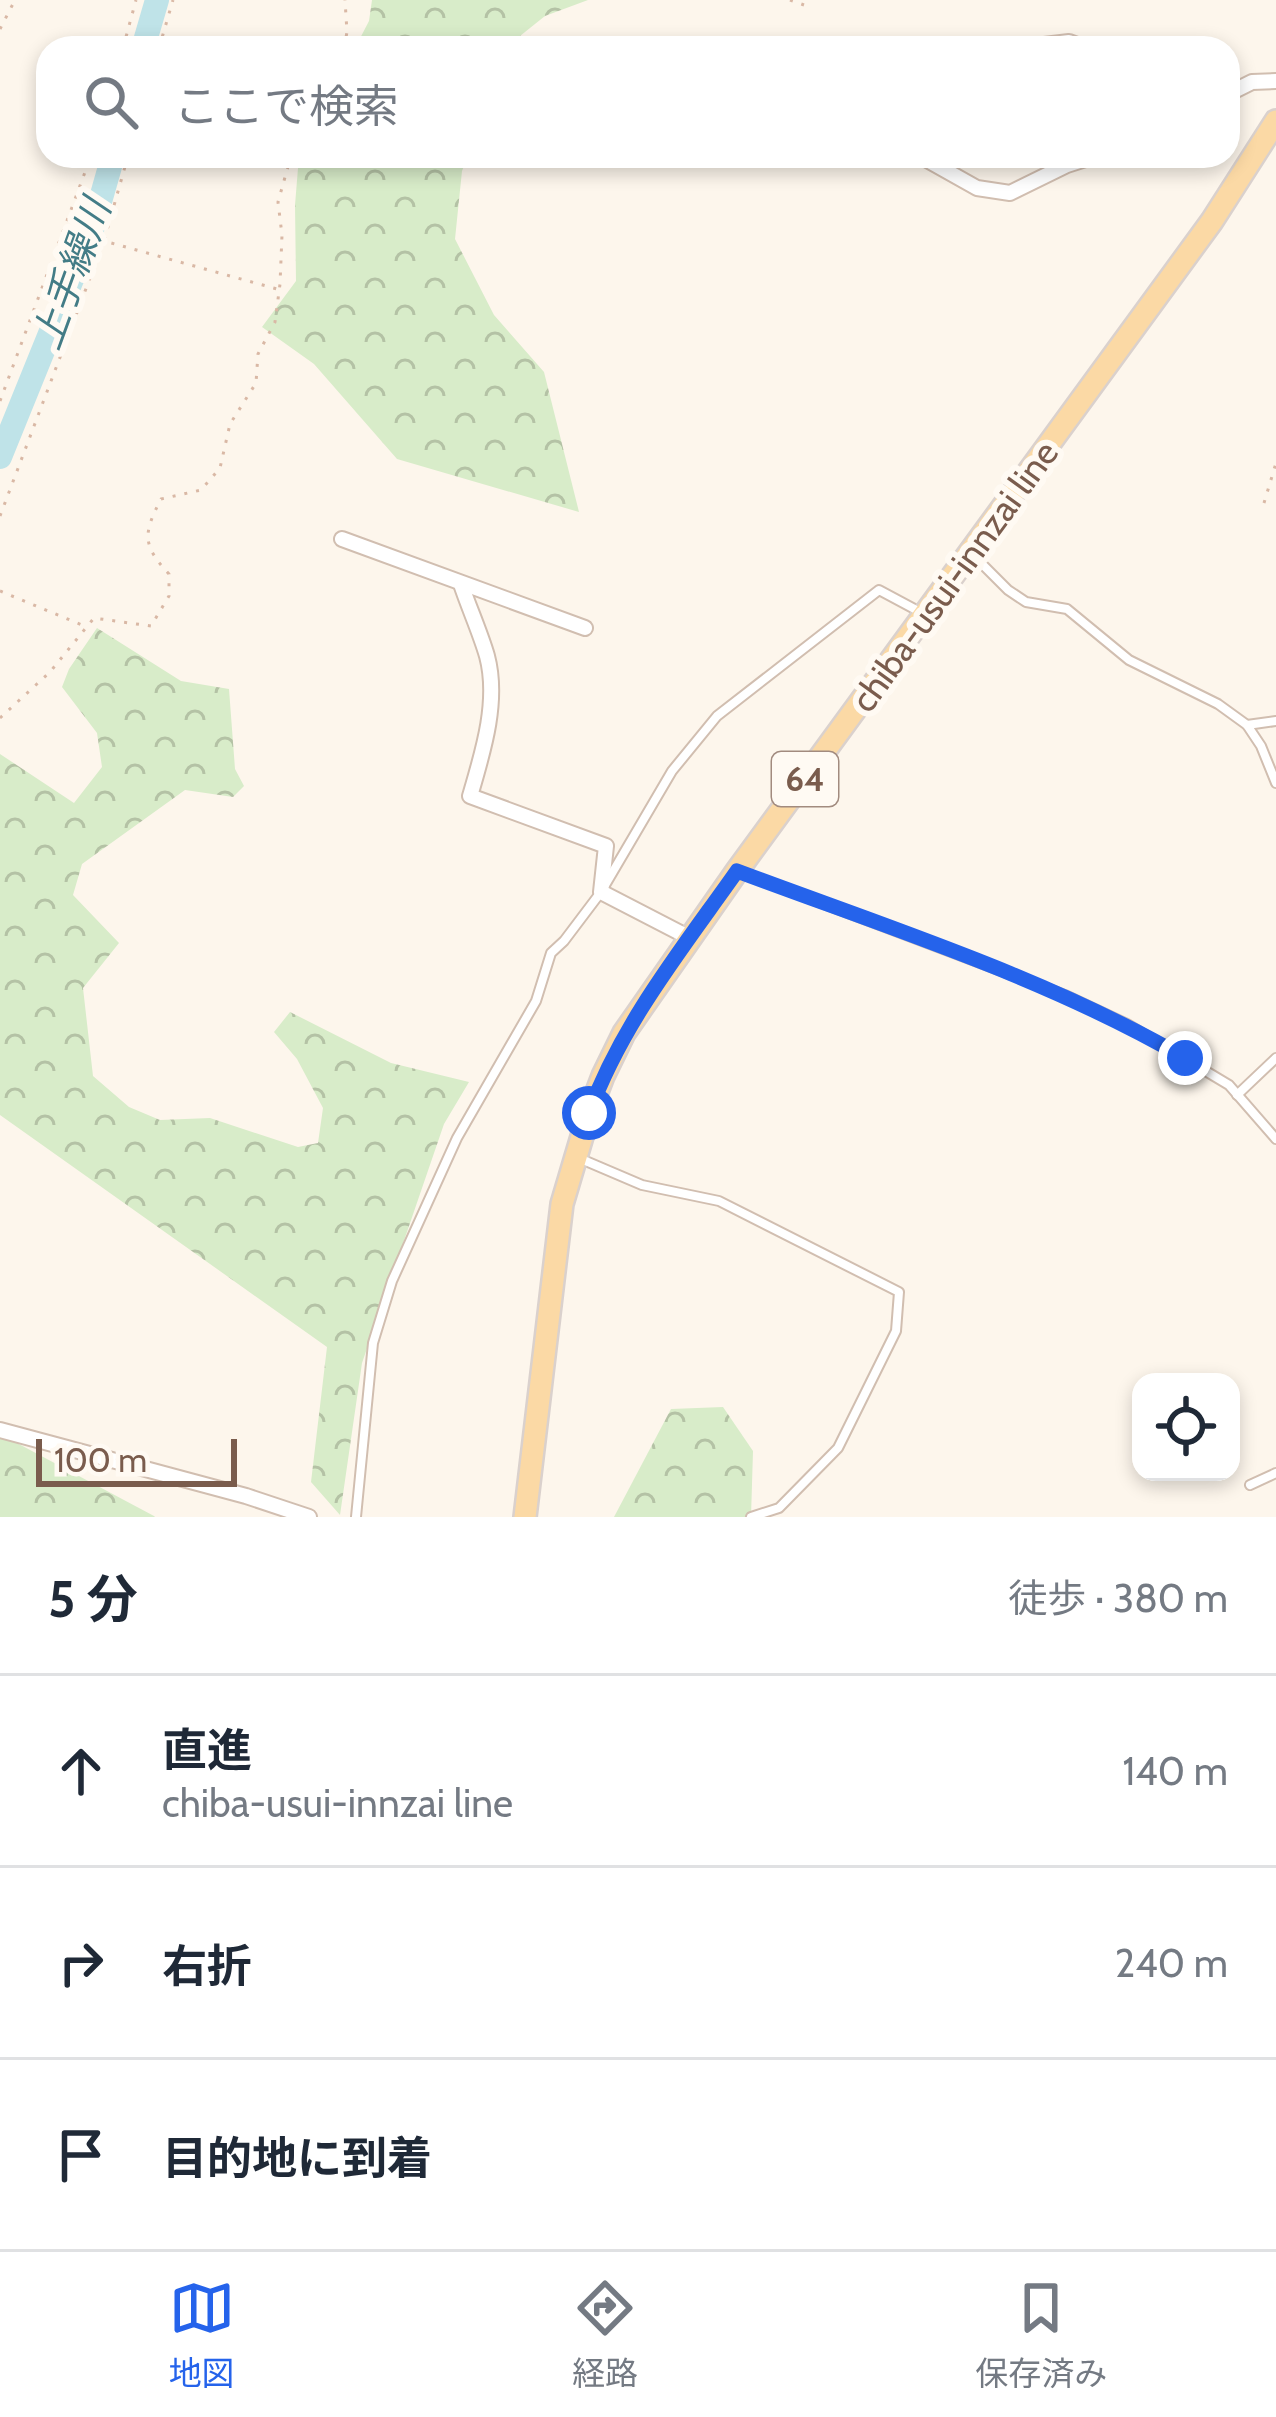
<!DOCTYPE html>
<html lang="ja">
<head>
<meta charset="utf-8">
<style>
	:root { --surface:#fff; --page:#f2f2f3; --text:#1f2937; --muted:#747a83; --line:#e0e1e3; --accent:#2563eb }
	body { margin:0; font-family:Cabin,"Noto Sans JP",sans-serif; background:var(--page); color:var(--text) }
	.controls { position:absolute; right:36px; bottom:36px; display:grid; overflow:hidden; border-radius:24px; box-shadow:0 6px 18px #0003 }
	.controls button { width:108px; height:108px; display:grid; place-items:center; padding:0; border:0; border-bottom:3px solid var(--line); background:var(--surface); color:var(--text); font:60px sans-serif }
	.scale { position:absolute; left:36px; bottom:30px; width:201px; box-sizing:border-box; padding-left:12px; border:6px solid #7a5c4d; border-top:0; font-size:33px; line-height:42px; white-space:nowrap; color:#7a5c4d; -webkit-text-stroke:9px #fffaf3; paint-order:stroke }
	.stop { position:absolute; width:36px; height:36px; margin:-27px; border:9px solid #2563eb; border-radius:50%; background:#fff }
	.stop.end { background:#2563eb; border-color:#fff; box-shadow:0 3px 12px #0008 }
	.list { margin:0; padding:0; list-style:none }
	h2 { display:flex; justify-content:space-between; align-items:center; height:156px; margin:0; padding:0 48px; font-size:51px }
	h2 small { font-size:39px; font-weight:400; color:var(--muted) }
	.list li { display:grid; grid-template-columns:78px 1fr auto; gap:36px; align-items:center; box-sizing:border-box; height:192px; padding:0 48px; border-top:3px solid var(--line) }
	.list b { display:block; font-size:45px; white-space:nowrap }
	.list p { margin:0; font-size:39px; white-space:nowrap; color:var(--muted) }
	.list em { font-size:39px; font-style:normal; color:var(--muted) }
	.icon { flex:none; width:66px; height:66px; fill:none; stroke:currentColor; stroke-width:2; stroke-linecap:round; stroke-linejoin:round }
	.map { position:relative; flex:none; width:1276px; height:1517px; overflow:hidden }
	.search { position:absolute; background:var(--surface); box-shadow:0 6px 18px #0003; left:36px; right:36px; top:36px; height:132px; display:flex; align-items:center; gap:30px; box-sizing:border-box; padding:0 42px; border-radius:36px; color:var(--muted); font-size:45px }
	.sheet { height:732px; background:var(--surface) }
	nav { display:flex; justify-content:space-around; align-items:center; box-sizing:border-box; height:168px; border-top:3px solid var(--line); background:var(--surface); font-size:33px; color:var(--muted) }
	nav a { display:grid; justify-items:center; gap:6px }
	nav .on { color:var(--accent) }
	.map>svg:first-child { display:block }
	.forest { fill:url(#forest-crowns) }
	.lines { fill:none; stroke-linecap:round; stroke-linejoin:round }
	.river { stroke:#bfe3e8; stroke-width:24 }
	.lane-casing { stroke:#d1beb0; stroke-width:12 }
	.street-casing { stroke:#d1beb0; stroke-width:18 }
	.primary-casing { stroke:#dad1cd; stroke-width:26 }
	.path { stroke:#d9b8a5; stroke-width:3; stroke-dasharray:3 9; stroke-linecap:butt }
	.lane { stroke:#fff; stroke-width:8 }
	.street { stroke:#fff; stroke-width:14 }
	.primary { stroke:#fbd9a5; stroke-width:21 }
	.route { stroke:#2563eb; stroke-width:15 }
	.labels { text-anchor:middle; stroke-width:12; stroke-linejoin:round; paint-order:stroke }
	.shield { fill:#fffaf3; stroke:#a28b7f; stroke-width:3 }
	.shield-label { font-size:33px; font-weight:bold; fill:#7a5c4d }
	.street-label { font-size:36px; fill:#7a5c4d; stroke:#fffaf3 }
	.water-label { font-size:39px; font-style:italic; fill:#437c86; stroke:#fffaf3 }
</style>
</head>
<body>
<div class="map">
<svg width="1276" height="1517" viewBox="0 0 1276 1517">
	<defs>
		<pattern id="forest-crowns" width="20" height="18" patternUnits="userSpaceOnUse" patternTransform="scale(3)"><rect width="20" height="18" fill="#d8ecc9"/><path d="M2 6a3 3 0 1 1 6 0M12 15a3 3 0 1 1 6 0" fill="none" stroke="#b4c2a5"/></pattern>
	</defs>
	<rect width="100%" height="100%" fill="#fdf6ec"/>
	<g class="forest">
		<polygon points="372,0 588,0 545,16 510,44 509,48 355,48 369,21"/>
		<polygon points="299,156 468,156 462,171 455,239 494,315 544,372 579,512 397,459 314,364 262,327 296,281 295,205"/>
		<polygon points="97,628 181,681 229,689 235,769 244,786 233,797 185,790 82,864 73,895 119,943 83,988 93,1076 129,1107 160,1120 210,1118 298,1147 318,1143 323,1108 297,1059 274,1032 290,1012 391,1063 469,1082 444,1124 362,1363 340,1515 311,1482 327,1347 0,1115 0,754 74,803 102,767 97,733 62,687 69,669"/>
		<polygon points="723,1407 753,1451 751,1517 614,1517 671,1409"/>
		<polygon points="0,1434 154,1516 155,1517 0,1517"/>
	</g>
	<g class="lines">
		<g class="river">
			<polyline points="143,48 157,0"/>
			<polyline points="0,457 92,230 113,156"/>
		</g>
		<g class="lane-casing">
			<g id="lane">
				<polyline points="972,554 1008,590 1026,602 1067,609 1129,660 1218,704 1247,725 1261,746 1276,783"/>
				<polyline points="1247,725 1276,721"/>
				<polyline points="739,872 1065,995 1127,1024 1229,1085 1276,1139"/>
				<polyline points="1237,1095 1276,1058"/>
				<polyline points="581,1159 642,1185 719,1201 899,1292 896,1331 838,1448 779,1508 751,1517"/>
				<polyline points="1250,1485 1276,1473"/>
				<polyline points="356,1517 373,1343 392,1281 457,1138 536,1001 551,953 564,941 601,892 672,771 717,716 879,590 922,613"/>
			</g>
		</g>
		<g class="street-casing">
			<g id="street">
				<polyline points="1019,48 1069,42 1085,48"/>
				<polyline points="1228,94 1252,82 1276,81"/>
				<polyline points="920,156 977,188 1010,193 1067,165 1095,156"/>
				<polyline points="342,539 585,628"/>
				<path d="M 461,584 C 469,608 480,632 487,656 C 499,701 483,752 470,796 L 606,846 L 601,892 L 690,938"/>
				<polyline points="0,1430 246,1496 309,1517"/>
			</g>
		</g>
		<g class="primary-casing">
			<polyline id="primary" points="525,1517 562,1204 589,1113 603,1076 624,1033 737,871 1212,221 1276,121"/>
		</g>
		<g class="path">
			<polyline points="790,0 804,5"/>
			<polyline points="0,29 15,0"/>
			<polyline points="123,48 136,0"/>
			<polyline points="159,48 173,0"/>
			<polyline points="344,48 347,32 345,0"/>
			<polyline points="128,156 104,241 277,289"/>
			<polyline points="0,401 91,156"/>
			<polyline points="1264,503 1276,463"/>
			<polyline points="0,516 104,241"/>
			<polyline points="0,591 82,625"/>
			<path d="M 0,718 L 50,672 L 94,618 L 151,626 L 169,596 L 169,574 C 142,545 143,534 161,499 L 201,490 L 220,468 L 230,424 L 256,383 L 258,354 L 275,322 L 280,284 L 282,235 L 278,202 L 291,156"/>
		</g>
		<use href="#lane" class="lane"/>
		<use href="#street" class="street"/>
		<use href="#primary" class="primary"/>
	</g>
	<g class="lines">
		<path class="route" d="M 589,1113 C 622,1023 682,949 737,871 C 889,928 1045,977 1185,1058"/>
	</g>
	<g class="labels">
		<rect class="shield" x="772" y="752" width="66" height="54" rx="9"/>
		<g class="shield-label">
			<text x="805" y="791">64</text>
		</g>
		<g class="street-label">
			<text transform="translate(954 576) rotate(-54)" y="13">chiba-usui-innzai line</text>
		</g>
		<g class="water-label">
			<text transform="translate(71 274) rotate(-70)" y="14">上手繰川</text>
		</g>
	</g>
</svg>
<div class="controls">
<button><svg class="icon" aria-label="locate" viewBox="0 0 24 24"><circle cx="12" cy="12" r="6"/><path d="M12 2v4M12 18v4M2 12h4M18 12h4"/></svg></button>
</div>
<div class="scale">100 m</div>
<div class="stop" style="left:589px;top:1113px"></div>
<div class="stop end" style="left:1185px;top:1058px"></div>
<div class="search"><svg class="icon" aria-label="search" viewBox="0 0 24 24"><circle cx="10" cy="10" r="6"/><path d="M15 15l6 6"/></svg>ここで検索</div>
</div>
<section class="sheet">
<h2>5 分<small>徒歩 · 380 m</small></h2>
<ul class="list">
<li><svg class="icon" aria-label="ahead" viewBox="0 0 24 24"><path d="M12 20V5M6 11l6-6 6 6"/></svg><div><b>直進</b><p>chiba-usui-innzai line</p></div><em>140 m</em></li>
<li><svg class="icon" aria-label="right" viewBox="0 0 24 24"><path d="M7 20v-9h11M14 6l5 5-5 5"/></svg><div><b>右折</b></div><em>240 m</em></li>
<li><svg class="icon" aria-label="arrive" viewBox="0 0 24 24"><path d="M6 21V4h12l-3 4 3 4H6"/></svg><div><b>目的地に到着</b></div></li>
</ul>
</section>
<nav>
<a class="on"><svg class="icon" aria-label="map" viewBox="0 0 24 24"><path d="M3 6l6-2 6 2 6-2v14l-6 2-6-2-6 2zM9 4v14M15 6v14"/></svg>地図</a>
<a><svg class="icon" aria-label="directions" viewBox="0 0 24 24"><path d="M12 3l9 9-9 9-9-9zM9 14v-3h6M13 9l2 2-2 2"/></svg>経路</a>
<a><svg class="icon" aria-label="saved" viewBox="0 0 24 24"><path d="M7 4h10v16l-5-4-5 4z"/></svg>保存済み</a>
</nav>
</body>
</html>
